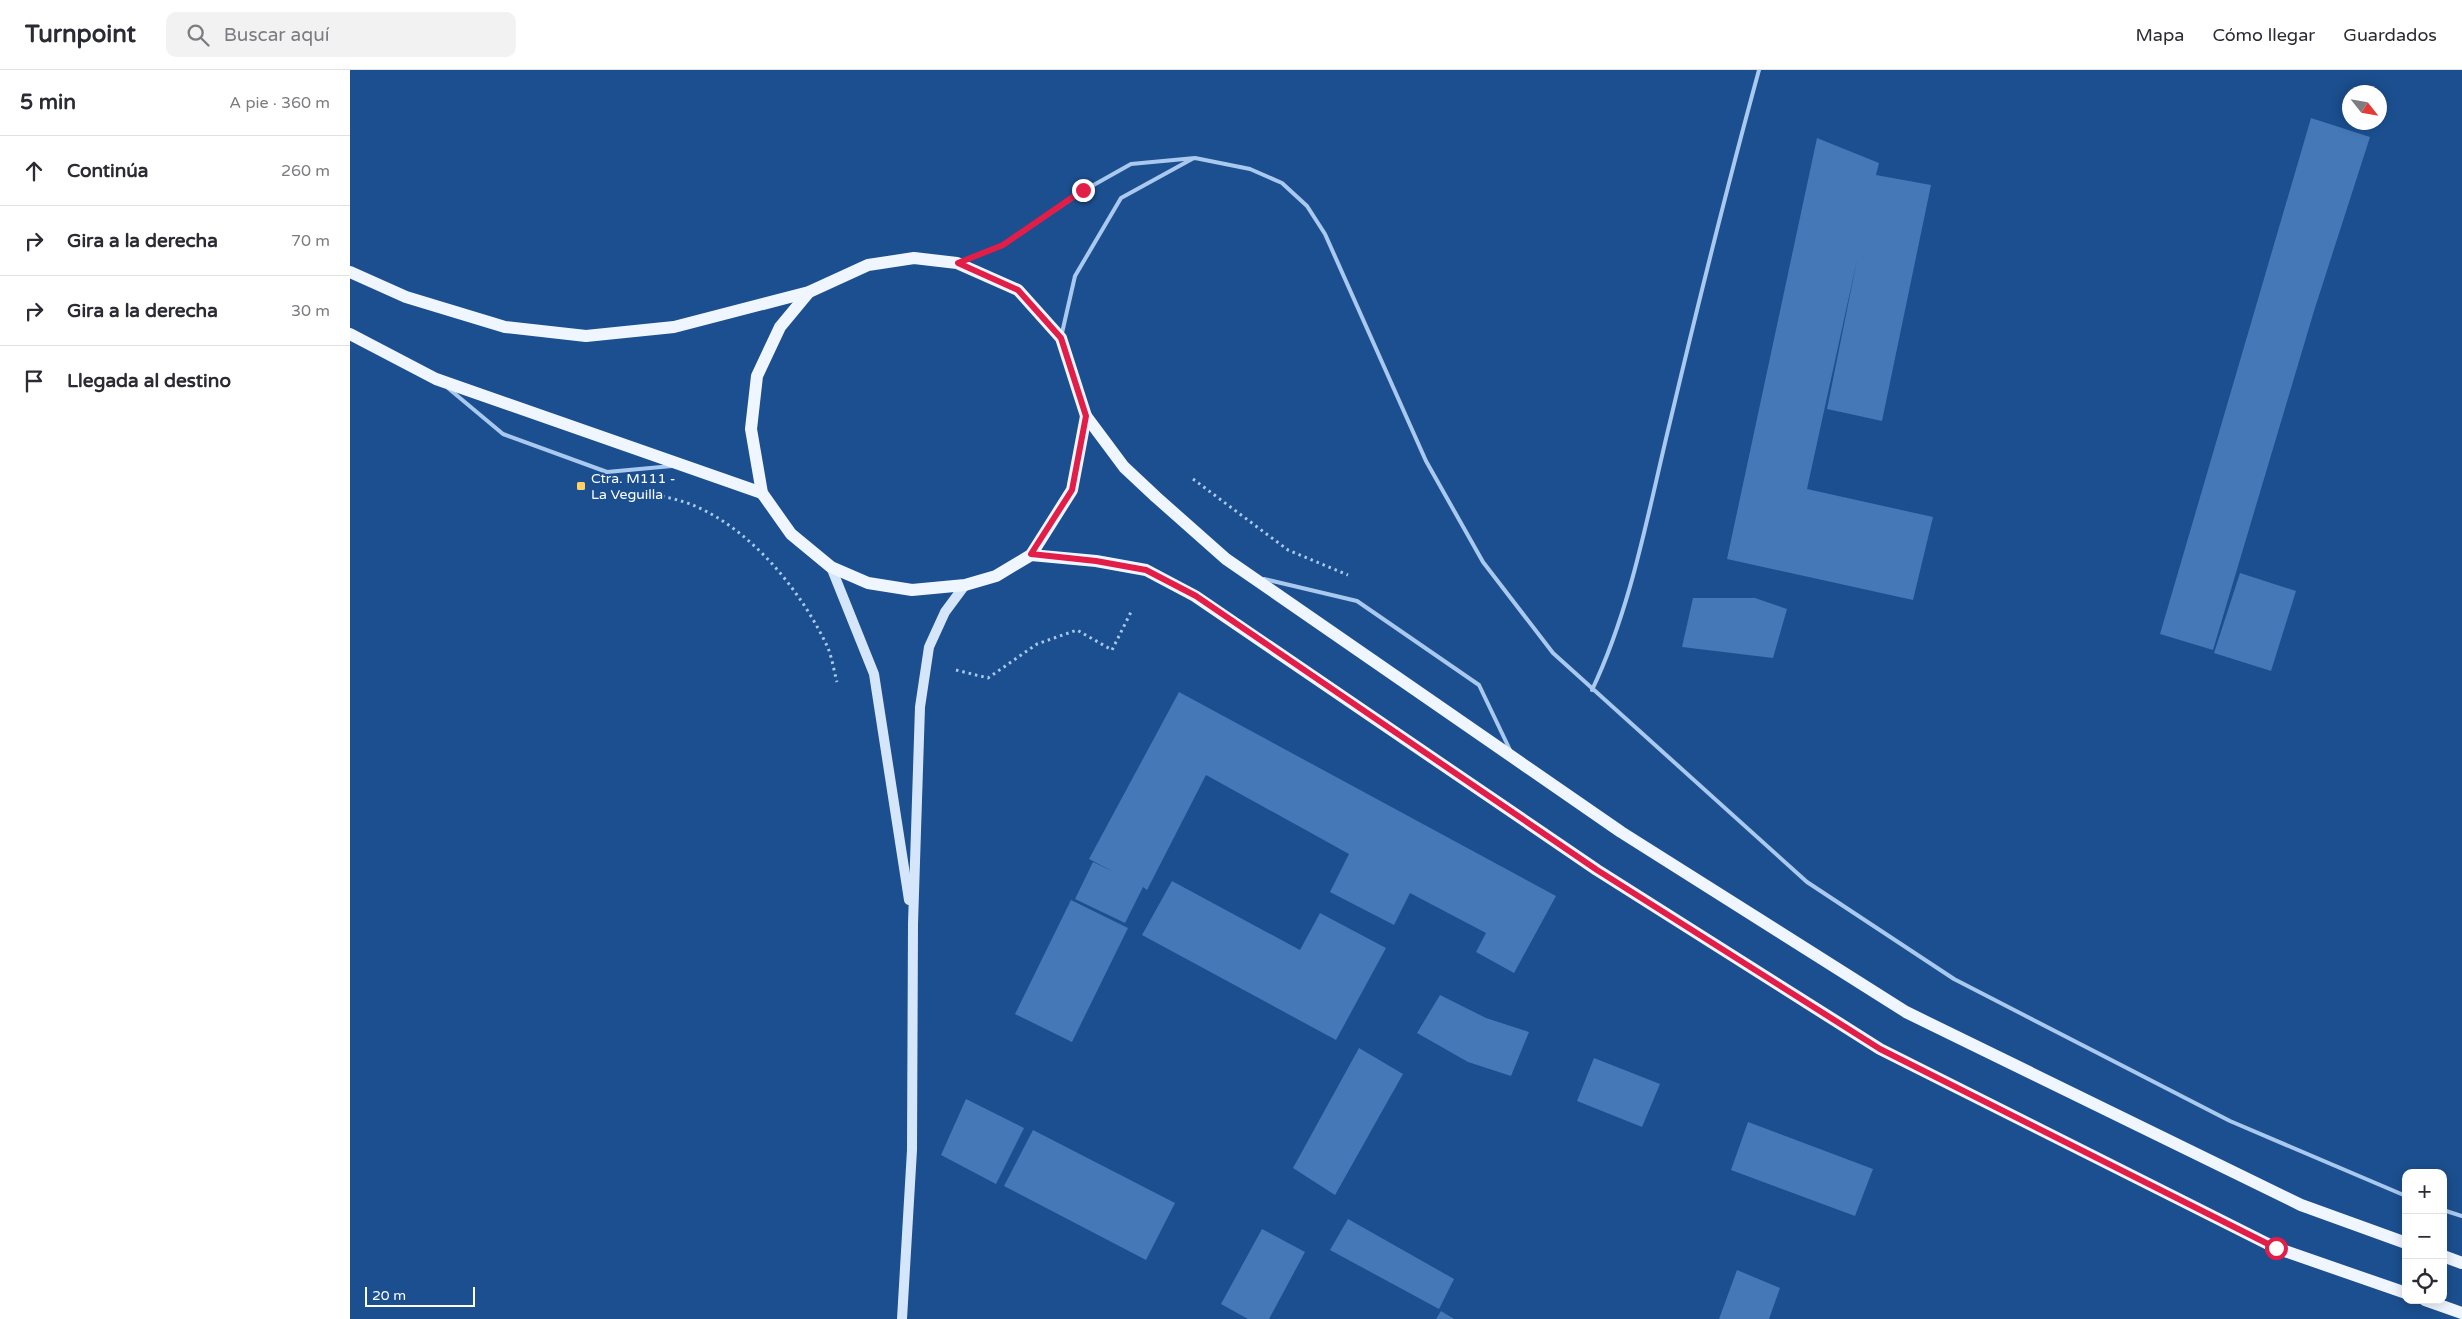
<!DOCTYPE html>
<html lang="es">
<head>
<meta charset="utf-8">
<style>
	:root { --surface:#fff; --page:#f2f2f3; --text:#2b2b33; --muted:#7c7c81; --line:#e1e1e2 }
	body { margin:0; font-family:"Varela Round",sans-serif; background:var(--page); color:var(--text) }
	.controls { position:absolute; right:15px; bottom:15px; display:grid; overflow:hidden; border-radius:10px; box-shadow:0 2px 12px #0003 }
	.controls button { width:45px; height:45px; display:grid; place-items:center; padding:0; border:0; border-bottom:1px solid var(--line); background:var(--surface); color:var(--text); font:25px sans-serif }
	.compass { position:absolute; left:1992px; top:15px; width:45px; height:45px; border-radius:50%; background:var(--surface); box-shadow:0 2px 12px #0003; rotate:121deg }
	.scale { position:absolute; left:15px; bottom:12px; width:110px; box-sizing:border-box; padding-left:5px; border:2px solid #fff; border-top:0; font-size:14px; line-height:18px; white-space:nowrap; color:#fff; -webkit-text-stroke:4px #1b4f8f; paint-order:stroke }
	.stop { position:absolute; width:15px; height:15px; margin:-11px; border:4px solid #e11d48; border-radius:50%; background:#fff }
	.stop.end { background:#e11d48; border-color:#fff; box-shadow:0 1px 5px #0008 }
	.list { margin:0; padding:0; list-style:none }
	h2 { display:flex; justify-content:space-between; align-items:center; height:65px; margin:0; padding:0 20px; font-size:21px }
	h2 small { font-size:16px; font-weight:400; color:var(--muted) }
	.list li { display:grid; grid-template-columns:32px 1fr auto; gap:15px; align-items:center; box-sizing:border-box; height:70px; padding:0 20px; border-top:1px solid var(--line) }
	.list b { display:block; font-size:19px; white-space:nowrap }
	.list em { font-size:16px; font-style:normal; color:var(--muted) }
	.icon { flex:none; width:28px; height:28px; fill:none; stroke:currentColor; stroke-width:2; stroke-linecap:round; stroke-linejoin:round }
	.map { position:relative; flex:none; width:2112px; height:1249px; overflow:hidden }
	header { display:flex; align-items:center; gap:30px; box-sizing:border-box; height:70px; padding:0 25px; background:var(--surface); border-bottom:1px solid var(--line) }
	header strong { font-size:24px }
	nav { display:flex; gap:28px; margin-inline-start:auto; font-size:18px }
	.search { width:350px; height:45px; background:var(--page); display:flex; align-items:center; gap:12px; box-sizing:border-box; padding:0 18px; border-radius:10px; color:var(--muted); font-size:19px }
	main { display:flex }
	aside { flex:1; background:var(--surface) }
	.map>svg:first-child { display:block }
	.building { fill:#4478b7 }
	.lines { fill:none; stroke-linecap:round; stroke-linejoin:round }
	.path { stroke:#a9c9ee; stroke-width:3; stroke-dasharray:2.5 4; stroke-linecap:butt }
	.service { stroke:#a9c9ee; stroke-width:4 }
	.secondary { stroke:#d6e6fa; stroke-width:10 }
	.primary { stroke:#f0f6ff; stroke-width:12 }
	.route { stroke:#e11d48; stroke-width:6 }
	.poi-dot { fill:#ffd166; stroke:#1b4f8f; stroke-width:2 }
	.labels { text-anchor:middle; stroke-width:4; stroke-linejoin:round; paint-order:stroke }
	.poi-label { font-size:14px; fill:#fff; stroke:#1b4f8f; text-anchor:start }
</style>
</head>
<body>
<header>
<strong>Turnpoint</strong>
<div class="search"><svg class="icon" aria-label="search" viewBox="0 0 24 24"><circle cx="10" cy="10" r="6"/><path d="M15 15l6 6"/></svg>Buscar aquí</div>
<nav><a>Mapa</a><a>Cómo llegar</a><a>Guardados</a></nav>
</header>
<main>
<aside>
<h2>5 min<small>A pie · 360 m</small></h2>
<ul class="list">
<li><svg class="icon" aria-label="ahead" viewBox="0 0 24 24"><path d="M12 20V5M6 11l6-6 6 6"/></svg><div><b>Continúa</b></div><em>260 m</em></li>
<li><svg class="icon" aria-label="right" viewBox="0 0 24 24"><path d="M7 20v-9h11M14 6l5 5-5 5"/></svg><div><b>Gira a la derecha</b></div><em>70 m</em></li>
<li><svg class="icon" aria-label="right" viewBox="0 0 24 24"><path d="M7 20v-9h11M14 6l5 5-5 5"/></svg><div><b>Gira a la derecha</b></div><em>30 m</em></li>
<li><svg class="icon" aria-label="arrive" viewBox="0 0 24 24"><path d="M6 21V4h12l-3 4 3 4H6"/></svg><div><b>Llegada al destino</b></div></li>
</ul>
</aside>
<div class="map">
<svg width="2112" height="1249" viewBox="0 0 2112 1249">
	<rect width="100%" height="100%" fill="#1b4f8f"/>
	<g class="building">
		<polygon points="1961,48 2020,67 1964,241 1863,580 1810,564"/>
		<polygon points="1467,68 1529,93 1526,105 1581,115 1532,351 1477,339 1507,190 1457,419 1583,447 1563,530 1377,489"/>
		<polygon points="1890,503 1946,521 1921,601 1864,583"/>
		<polygon points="1343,528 1405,528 1437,539 1423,588 1332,577"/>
		<polygon points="829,622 1206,826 1164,903 1126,882 1136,863 1060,823 1044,855 980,822 999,784 856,705 797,820 793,817 775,853 725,829 743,792 764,802 739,789"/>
		<polygon points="822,811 950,880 970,843 1036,878 986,970 792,865"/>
		<polygon points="721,830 778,858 722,972 665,944"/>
		<polygon points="1090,925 1136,948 1179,962 1161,1006 1118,992 1067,963"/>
		<polygon points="1009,978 1053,1004 985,1125 943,1098"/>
		<polygon points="1244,988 1310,1014 1292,1057 1227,1031"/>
		<polygon points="616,1029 674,1058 646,1114 591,1085"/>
		<polygon points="1398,1052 1523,1099 1505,1146 1381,1100"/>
		<polygon points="683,1060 825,1133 796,1190 654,1116"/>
		<polygon points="998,1149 1104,1209 1089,1239 980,1180"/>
		<polygon points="912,1159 955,1182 919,1249 898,1249 871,1234"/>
		<polygon points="1387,1200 1430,1218 1419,1249 1369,1249"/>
		<polygon points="1091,1241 1104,1249 1086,1249"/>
	</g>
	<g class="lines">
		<g class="path">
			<polyline points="843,409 938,480 998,505"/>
			<path d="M 293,422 C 310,426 329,429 345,436 C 403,461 452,522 478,578 C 482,588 484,601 487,612"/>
			<polyline points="606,600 638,608 687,574 727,560 762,580 782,540"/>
		</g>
		<g class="service">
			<polyline points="612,192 653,175 733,121 781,94 845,88 900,99 932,113 957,136 975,164 1076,391 1133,492 1203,583 1457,812 1604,909 1880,1051 2056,1126"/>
			<polyline points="712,263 725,206 771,128 842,89"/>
			<polyline points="98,318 153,364 257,402 322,396"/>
			<polyline points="914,509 1007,531 1129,615 1160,680"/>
			<path d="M 1242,620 C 1282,536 1298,442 1320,352 C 1348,234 1377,117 1409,0"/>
			<polyline points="2093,1140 2112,1146"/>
		</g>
		<g class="secondary">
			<polyline points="481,497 524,604 559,830"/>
			<polyline points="552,1249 562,1080 563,854 570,637 579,577 595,542 615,515"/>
		</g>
		<g class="primary">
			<polyline points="0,202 56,227 155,257 236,266 324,257 459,222 518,195 564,188 607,193 668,220 711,268 736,346 774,397 806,427 876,489 1271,762 1556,942 1951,1135 2056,1173"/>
			<polyline points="459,222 430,257 407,306 401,359 412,423 441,464 481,497 518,513 562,520 615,515 646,506 681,485 722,420 736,346"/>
			<polyline points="0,264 86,309 412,423"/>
			<polyline points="681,485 746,491 796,500 845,526 1247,800 1530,979 1926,1178 2056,1223"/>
			<polyline points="2093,1186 2112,1193"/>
			<polyline points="2075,1230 2112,1243"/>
		</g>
	</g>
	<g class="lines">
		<polyline class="route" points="733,120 653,175 608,193 668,220 711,268 736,346 722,420 681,484 746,491 796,500 846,526 1247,800 1530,979 1926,1178"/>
	</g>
	<rect class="poi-dot" x="226" y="411" width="10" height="10" rx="2.5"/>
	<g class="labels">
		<g class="poi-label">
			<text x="241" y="413">Ctra. M111 -<tspan x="241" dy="16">La Veguilla</tspan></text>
		</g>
	</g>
</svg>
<div class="controls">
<button>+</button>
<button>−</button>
<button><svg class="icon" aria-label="locate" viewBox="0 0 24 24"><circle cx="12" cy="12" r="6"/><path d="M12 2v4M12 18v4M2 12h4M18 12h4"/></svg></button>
</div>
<svg class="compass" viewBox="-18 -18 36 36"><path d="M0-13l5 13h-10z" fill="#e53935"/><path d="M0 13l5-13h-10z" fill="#7c7c81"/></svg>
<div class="scale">20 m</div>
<div class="stop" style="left:1926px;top:1178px"></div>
<div class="stop end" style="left:733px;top:120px"></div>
</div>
</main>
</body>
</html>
